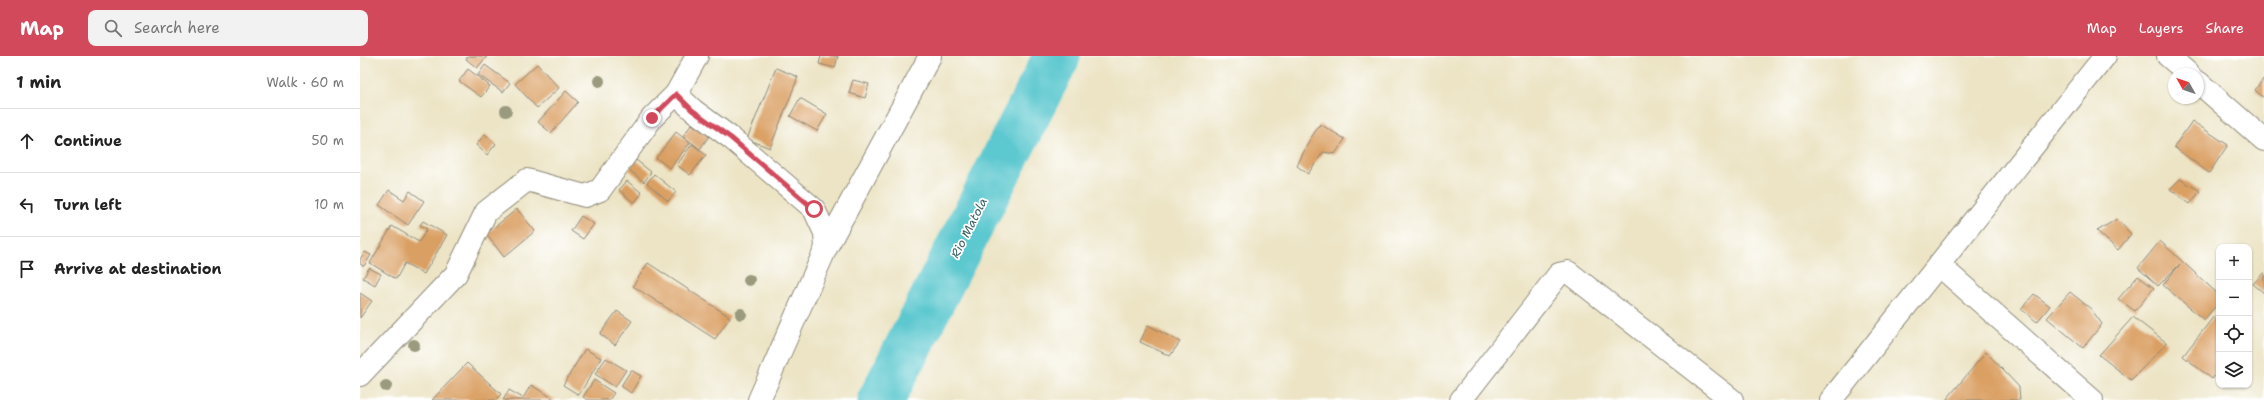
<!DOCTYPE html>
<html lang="en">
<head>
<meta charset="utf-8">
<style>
	:root { --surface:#fff; --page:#f2f2f2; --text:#222; --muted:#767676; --line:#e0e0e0; --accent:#d1495b }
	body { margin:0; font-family:"Shantell Sans",sans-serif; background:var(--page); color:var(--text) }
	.controls { position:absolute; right:12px; bottom:12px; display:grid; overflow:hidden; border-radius:8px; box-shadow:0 1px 3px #0004 }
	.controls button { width:36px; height:36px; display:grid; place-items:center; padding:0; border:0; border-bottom:1px solid var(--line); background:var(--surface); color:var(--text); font:20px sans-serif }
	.compass { position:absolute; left:1808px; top:12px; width:36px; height:36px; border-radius:50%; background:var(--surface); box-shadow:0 1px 3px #0004; rotate:310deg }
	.stop { position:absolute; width:12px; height:12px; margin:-9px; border:3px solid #d1495b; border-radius:50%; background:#fff }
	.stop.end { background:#d1495b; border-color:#fff; box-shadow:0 1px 4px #0008 }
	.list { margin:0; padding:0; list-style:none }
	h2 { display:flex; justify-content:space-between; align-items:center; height:52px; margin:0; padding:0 16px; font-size:17px }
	h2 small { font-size:13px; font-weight:400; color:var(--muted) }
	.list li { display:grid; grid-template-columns:26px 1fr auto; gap:12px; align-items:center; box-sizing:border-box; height:64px; padding:0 16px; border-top:1px solid var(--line) }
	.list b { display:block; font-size:15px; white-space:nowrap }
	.list em { font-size:13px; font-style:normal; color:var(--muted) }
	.icon { flex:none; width:22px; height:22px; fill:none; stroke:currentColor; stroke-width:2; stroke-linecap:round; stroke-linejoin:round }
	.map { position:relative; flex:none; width:1904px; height:344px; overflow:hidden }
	header { display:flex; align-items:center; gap:24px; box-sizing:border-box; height:56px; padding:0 20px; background:var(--accent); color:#fff }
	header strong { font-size:19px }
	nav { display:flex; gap:22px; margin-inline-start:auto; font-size:14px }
	.search { width:280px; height:36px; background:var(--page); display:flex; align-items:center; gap:10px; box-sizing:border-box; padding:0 14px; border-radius:8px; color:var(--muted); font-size:15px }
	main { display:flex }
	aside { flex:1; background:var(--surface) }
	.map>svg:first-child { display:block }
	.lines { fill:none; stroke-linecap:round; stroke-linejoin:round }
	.river { stroke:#5bc8cf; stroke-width:47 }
	.building { fill:#da9f62 }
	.minor-casing { stroke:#8c8878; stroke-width:24 }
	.minor { stroke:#fff; stroke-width:22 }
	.tree { fill:#9a9a7e }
	.route { stroke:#d1495b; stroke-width:5 }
	.labels { text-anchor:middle; stroke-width:3.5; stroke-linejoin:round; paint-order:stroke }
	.water-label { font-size:12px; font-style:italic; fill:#3c6264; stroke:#fff }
</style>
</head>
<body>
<header>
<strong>Map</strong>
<div class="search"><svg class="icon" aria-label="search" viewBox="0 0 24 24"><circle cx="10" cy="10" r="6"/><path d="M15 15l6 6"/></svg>Search here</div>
<nav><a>Map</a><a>Layers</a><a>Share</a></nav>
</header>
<main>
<aside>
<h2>1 min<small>Walk · 60 m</small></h2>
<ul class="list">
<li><svg class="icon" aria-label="ahead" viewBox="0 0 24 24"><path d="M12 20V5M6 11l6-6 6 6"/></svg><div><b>Continue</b></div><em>50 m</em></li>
<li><svg class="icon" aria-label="left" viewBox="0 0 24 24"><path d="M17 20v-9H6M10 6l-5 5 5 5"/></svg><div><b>Turn left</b></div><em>10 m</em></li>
<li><svg class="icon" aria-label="arrive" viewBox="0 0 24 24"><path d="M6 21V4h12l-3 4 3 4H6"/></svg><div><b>Arrive at destination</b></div></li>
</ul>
</aside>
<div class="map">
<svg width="1904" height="344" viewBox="0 0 1904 344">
	<rect width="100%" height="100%" fill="#fff"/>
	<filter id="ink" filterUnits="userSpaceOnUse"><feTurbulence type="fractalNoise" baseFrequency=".025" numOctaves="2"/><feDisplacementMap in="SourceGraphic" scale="8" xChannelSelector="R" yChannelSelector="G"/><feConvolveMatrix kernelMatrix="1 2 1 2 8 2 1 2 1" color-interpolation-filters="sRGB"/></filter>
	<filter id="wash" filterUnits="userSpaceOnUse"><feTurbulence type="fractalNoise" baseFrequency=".012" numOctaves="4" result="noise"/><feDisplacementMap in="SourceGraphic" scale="16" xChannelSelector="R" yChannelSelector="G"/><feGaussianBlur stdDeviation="0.9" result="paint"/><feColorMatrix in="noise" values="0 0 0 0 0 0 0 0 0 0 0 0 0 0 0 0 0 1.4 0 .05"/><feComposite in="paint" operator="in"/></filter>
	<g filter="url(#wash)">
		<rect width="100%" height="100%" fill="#ece4c5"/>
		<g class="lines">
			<polyline class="river" points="521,344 697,0"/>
		</g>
		<g id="blocks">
			<g class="building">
				<polygon points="108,0 127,0 117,12 106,3"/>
				<polygon points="461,0 478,0 475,12 459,8"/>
				<polygon points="177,8 199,32 177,52 155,28"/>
				<polygon points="125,9 150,27 143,36 118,19"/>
				<polygon points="416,12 438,21 410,92 387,83"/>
				<polygon points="108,13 130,30 121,41 99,25"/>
				<polygon points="1904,22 1904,42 1895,34"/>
				<polygon points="493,24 509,28 505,42 489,37"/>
				<polygon points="206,35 218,46 191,77 178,66"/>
				<polygon points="440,42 467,58 457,75 430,60"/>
				<polygon points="1832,65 1868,89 1849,117 1814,91"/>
				<polygon points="332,68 349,80 340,93 323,80"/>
				<polygon points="960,68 985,83 975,98 963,96 948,118 937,110 949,85"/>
				<polygon points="316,76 330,87 310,112 296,102"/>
				<polygon points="125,78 136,88 127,99 116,89"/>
				<polygon points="332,88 346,99 330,119 317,109"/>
				<polygon points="276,104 291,116 284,126 268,113"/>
				<polygon points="294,118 316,136 308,145 287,127"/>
				<polygon points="1820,123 1840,135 1830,148 1810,133"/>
				<polygon points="267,125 282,137 274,147 259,134"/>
				<polygon points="29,134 44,144 50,135 64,145 48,169 19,149"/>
				<polygon points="157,153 175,175 144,201 126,178"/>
				<polygon points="221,160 234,168 223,183 211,175"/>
				<polygon points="1757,163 1771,178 1758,194 1737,175"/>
				<polygon points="63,165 87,179 64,218 45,207 36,223 10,207 32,170 59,186 67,173 60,169"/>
				<polygon points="1800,185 1859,239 1859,246 1844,264 1803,229 1820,208 1798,230 1778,212"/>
				<polygon points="5,196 11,199 4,210 0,208 0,203"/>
				<polygon points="288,207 370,261 355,283 273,230"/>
				<polygon points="9,212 21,218 15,229 3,222"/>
				<polygon points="1904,216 1904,237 1893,228"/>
				<polygon points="1778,220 1794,232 1775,255 1758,243"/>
				<polygon points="1710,236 1731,253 1742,268 1723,292 1687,262"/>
				<polygon points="0,237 12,245 0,262"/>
				<polygon points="1674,238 1690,250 1677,266 1661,253"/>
				<polygon points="257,255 272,265 255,289 240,278"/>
				<polygon points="1854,260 1859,264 1859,315 1852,323 1823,300"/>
				<polygon points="1773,261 1807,287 1771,324 1739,299"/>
				<polygon points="788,269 820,286 810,300 780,286"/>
				<polygon points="225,293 241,302 219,339 203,329"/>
				<polygon points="1626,296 1659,331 1660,344 1586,344"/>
				<polygon points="246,302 266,314 255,331 235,318"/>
				<polygon points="107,307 141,338 135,344 72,344"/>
				<polygon points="271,314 281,320 271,337 261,330"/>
				<polygon points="234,324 254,337 249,344 228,344 223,341"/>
				<polygon points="171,329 196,344 143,344 149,334 163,342"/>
			</g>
		</g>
	</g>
	<g filter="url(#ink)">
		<use href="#blocks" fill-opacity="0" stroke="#8c8878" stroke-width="1"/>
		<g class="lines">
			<g class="minor-casing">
				<g id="minor">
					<polyline points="337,0 316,38 333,54 371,82 454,153 465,177 466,192 399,344"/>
					<polyline points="1808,0 1829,18"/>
					<polyline points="1838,26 1904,84"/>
					<polyline points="466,192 570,0"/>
					<polyline points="1580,210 1732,344"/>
					<polyline points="0,319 96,218 126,156 167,124 225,140 240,134 292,62 316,38"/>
					<polyline points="1101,344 1199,218 1208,216 1372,344"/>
					<polyline points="1471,344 1745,0"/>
				</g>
			</g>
			<use href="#minor" class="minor"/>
		</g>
		<g class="tree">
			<circle cx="239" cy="25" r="6"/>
			<circle cx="146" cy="55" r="6"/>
			<circle cx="389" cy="224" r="6"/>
			<circle cx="381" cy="258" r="6"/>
			<circle cx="54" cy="289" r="6"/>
			<circle cx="26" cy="330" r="6"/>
		</g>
	</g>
	<g class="lines" filter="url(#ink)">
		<polyline class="route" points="292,62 316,38 332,54 371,82 454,153"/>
	</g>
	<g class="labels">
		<g class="water-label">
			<text transform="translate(609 172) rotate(-63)" y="4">Rio Matola</text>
		</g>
	</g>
</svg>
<div class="controls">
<button>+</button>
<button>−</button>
<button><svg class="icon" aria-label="locate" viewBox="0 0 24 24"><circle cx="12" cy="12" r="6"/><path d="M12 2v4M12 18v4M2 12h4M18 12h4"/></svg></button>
<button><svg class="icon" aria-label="layers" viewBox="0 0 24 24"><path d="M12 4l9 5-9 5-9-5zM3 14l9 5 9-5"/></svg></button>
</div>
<svg class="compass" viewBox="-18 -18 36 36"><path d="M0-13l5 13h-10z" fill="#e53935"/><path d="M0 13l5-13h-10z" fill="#767676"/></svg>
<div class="stop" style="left:454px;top:153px"></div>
<div class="stop end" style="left:292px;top:62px"></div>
</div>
</main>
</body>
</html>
